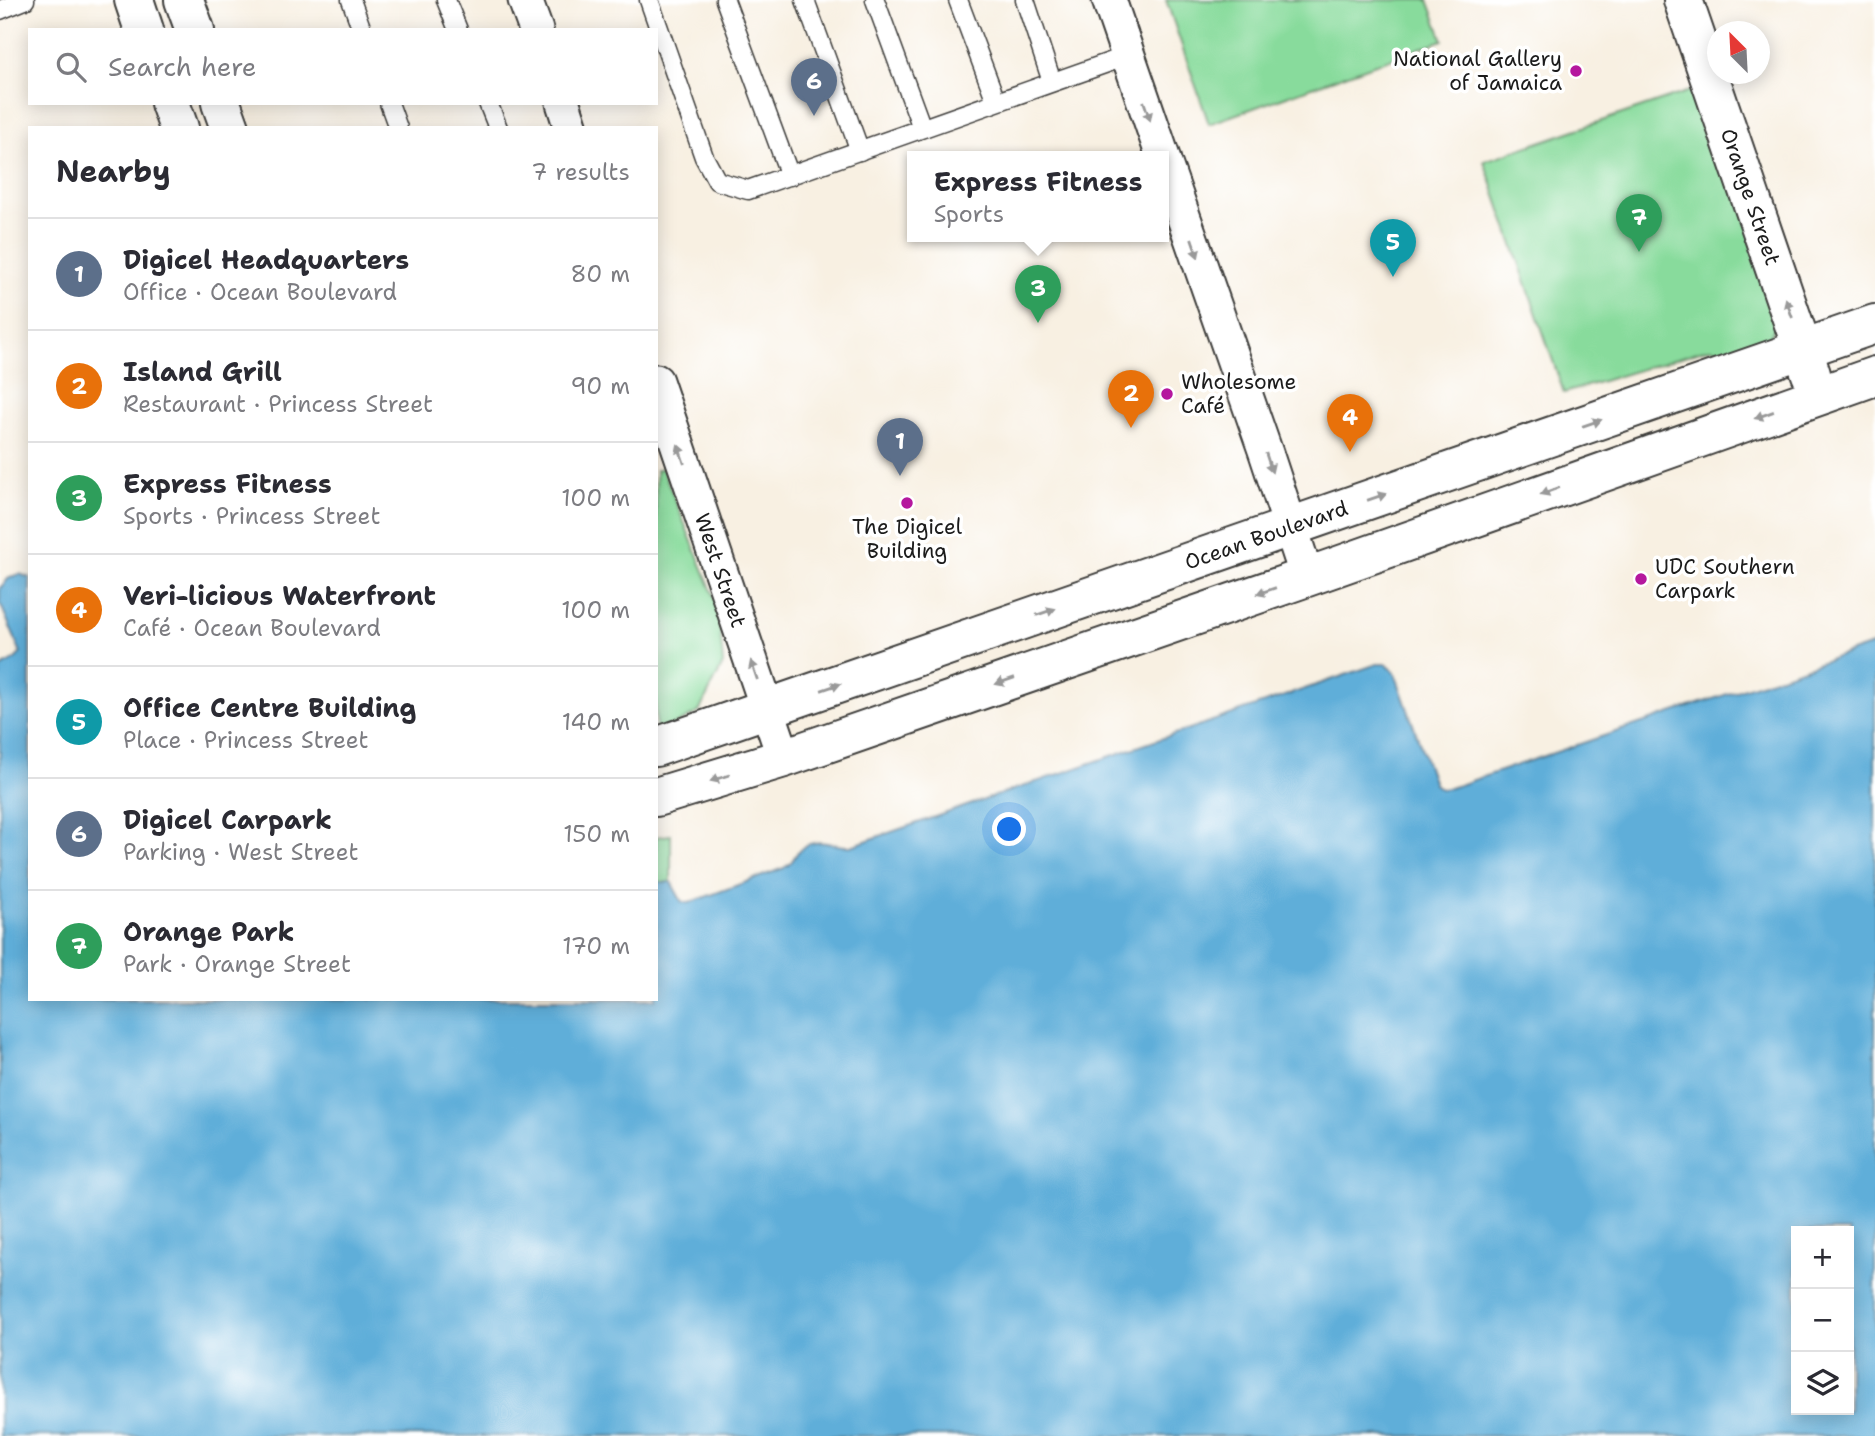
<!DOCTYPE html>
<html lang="en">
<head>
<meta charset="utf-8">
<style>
	:root { --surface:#fff; --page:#f7f7f7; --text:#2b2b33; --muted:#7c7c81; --line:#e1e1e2; --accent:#d93025 }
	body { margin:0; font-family:"Shantell Sans",sans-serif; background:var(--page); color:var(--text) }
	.controls { position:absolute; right:21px; bottom:21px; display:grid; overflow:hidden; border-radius:0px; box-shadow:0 4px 18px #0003 }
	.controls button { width:63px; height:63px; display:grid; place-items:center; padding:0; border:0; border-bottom:2px solid var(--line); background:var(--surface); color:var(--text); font:35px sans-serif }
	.compass { position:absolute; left:1707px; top:21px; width:63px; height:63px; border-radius:50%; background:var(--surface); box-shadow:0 4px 18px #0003; rotate:336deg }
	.you { position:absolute; left:1010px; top:830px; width:24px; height:24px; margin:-18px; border:5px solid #fff; border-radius:50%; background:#1a73e8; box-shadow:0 0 0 10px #1a73e833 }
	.badge { display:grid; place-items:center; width:46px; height:46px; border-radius:50%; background:var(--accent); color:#fff; font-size:23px; font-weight:700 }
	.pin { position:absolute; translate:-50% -58px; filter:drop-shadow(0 2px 4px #0008) }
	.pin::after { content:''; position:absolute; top:37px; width:24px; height:21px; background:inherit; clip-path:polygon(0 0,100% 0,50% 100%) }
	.popup { position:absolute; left:907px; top:151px; width:262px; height:91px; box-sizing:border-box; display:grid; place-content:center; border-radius:0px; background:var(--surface); filter:drop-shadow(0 2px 5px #0005); font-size:23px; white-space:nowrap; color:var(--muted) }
	.popup b { font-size:26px; color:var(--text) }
	.popup::after { content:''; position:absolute; left:50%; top:100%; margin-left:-14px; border:14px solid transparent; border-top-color:var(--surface) }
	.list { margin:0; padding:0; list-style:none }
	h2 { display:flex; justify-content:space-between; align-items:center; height:91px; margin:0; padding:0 28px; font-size:30px }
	h2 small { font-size:23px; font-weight:400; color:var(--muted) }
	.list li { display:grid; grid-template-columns:46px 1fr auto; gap:21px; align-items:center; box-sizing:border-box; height:112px; padding:0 28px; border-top:2px solid var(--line) }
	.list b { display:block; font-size:26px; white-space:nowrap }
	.list p { margin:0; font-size:23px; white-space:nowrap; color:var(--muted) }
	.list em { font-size:23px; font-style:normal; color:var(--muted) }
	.icon { flex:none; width:38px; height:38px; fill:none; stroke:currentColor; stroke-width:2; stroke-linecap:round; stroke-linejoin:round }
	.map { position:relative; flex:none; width:1875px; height:1436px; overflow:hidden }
	.search { position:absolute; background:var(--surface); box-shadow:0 4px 18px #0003; left:28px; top:28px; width:630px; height:77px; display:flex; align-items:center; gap:18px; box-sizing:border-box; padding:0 24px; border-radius:0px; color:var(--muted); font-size:26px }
	.panel { position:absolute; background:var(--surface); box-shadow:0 4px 18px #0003; left:28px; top:126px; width:630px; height:875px; border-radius:0px }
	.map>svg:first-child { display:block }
	.green { fill:#88db9c; stroke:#527c5c; stroke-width:2 }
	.water { fill:#5faed9; stroke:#3e657a; stroke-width:2; fill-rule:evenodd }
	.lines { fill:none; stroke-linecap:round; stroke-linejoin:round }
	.service-casing { stroke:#3d3c3a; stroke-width:21 }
	.minor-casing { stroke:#3d3c3a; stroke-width:37 }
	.tertiary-casing { stroke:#3d3c3a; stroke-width:42 }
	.service { stroke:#fff; stroke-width:18 }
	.minor { stroke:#fff; stroke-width:33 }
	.tertiary { stroke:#fff; stroke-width:38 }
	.oneway { fill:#999 }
	.poi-dot { fill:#b5179e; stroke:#fff; stroke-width:2.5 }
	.labels { text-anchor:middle; stroke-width:7; stroke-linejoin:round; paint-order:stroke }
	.poi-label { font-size:21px; fill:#1c1c1c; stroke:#fff; text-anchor:start }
	.street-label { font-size:21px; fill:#1c1c1c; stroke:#fff }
</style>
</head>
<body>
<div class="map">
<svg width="1875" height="1436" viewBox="0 0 1875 1436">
	<rect width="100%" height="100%" fill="#fff"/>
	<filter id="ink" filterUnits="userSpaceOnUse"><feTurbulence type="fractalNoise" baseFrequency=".0143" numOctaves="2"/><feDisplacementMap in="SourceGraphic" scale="14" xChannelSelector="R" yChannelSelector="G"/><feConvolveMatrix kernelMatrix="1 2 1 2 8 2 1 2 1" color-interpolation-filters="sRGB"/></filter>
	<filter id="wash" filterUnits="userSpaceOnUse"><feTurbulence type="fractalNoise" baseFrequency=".00686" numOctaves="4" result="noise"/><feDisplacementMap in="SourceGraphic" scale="28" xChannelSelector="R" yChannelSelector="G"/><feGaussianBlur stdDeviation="1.57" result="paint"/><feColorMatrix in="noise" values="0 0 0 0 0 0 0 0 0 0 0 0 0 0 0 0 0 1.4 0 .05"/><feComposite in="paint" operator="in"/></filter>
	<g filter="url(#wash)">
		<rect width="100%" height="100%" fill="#f8f0e2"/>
		<g class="green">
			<polygon points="1166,0 1428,0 1443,40 1209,124"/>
			<polygon points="1704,86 1783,309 1769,339 1743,356 1710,348 1564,393 1484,161"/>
			<polygon points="662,468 718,606 723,664 699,712 656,734 656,470"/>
			<polygon points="671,835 671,882 656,882 656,837"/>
		</g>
		<path class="water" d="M 20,574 L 30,578 L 30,999 L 656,999 L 656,882 L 671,882 L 682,902 L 689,903 L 784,868 C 797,860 793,854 802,848 C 818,836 834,847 851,846 L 1377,664 L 1387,664 L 1395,673 L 1434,784 L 1441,789 L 1450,788 L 1875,644 L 1875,1436 L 0,1436 L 0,668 L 15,659 L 21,653 L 0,603 L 0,588 L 10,577 ZM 1796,1231 L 1849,1231 L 1849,1410 L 1796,1410 Z"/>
	</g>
	<g filter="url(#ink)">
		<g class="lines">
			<g class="service-casing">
				<g id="service">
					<polyline points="351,0 362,30"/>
					<polyline points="446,0 458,30"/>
					<polyline points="649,0 704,157 717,181 748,190 1127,56"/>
					<polyline points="725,0 790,176"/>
					<polyline points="805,0 860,151"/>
					<polyline points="875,0 922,128"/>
					<polyline points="958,0 996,101"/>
					<polyline points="1025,0 1052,82"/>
					<polyline points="0,10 25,0"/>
					<polyline points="389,103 398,128"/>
					<polyline points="488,103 498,128"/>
				</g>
			</g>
			<g class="minor-casing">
				<g id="minor">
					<polyline points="525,0 536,30"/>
					<polyline points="1109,0 1163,157"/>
					<polyline points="563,103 571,128"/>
					<polyline points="1164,161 1266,453 1307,577"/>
					<path id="s1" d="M 656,381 L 784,758"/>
				</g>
			</g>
			<g class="tertiary-casing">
				<g id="tertiary">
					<polyline points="134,0 144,30"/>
					<polyline points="184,0 195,30"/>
					<path id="s2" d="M 1683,0 L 1811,374"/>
					<polyline points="170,103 179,128"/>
					<polyline points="221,103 230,128"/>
					<path id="s3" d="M 656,747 L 1875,324"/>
					<polyline points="656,797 784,758 1307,577 1875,376"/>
				</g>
			</g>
			<use href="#service" class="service"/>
			<use href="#minor" class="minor"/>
			<use href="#tertiary" class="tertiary"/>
		</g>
		<defs><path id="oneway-solid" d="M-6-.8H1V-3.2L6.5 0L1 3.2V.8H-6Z" transform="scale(1.75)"/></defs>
		<g class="oneway">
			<use href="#oneway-solid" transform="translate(1147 111) rotate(71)"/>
			<use href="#oneway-solid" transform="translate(1195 248) rotate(71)"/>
			<use href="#oneway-solid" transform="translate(1789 308) rotate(-109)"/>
			<use href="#oneway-solid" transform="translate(1764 415) rotate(160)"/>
			<use href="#oneway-solid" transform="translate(1592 423) rotate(-19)"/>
			<use href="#oneway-solid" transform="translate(681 454) rotate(-109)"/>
			<use href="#oneway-solid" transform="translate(1269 463) rotate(72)"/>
			<use href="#oneway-solid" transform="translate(1550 491) rotate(160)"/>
			<use href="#oneway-solid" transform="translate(1377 497) rotate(-19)"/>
			<use href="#oneway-solid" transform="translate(1266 591) rotate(161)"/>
			<use href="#oneway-solid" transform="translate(1046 612) rotate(-19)"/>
			<use href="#oneway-solid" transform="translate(754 670) rotate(-109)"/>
			<use href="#oneway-solid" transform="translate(1005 681) rotate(161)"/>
			<use href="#oneway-solid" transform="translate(831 687) rotate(-19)"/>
			<use href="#oneway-solid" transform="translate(720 778) rotate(162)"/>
		</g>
	</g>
	<g class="poi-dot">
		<circle cx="1576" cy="71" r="7"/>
		<circle cx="1167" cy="394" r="7"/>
		<circle cx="907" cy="503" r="7"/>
		<circle cx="1641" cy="579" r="7"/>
	</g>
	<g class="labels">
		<g class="poi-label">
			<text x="1562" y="66" text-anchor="end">National Gallery<tspan x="1562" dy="24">of Jamaica</tspan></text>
			<text x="1181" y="389">Wholesome<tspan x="1181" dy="24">Café</tspan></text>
			<text x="907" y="534" text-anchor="middle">The Digicel<tspan x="907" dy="24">Building</tspan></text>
			<text x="1655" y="574">UDC Southern<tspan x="1655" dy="24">Carpark</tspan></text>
		</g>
		<g class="street-label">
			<text dy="7" stroke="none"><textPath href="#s2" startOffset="208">Orange Street</textPath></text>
			<text dy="7" stroke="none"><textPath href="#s3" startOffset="646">Ocean Boulevard</textPath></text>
			<text dy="7" stroke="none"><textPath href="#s1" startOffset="200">West Street</textPath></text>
		</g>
	</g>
</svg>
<div class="controls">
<button>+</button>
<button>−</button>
<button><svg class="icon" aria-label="layers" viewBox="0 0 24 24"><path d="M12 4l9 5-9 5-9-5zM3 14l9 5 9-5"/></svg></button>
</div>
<svg class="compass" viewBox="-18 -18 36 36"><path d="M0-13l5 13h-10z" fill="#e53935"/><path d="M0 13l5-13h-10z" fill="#7c7c81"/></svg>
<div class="you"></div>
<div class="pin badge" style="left:900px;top:476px;background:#5c6f8a">1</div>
<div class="pin badge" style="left:1131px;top:428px;background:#e8710a">2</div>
<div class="pin badge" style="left:1038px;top:323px;background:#2e9e5b">3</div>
<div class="popup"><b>Express Fitness</b>Sports</div>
<div class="pin badge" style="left:1350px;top:452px;background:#e8710a">4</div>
<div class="pin badge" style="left:1393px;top:277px;background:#0f9aa8">5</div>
<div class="pin badge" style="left:814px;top:116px;background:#5c6f8a">6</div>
<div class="pin badge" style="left:1639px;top:252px;background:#2e9e5b">7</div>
<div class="search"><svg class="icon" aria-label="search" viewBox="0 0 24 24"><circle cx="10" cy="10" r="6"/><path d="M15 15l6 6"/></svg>Search here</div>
<section class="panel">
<h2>Nearby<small>7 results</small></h2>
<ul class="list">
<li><span class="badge" style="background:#5c6f8a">1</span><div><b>Digicel Headquarters</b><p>Office · Ocean Boulevard</p></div><em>80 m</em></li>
<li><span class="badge" style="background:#e8710a">2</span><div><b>Island Grill</b><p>Restaurant · Princess Street</p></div><em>90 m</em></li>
<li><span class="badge" style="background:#2e9e5b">3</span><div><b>Express Fitness</b><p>Sports · Princess Street</p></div><em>100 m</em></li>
<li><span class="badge" style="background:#e8710a">4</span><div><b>Veri-licious Waterfront</b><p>Café · Ocean Boulevard</p></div><em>100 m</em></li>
<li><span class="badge" style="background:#0f9aa8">5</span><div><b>Office Centre Building</b><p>Place · Princess Street</p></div><em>140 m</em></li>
<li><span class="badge" style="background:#5c6f8a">6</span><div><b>Digicel Carpark</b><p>Parking · West Street</p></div><em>150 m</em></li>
<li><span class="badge" style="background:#2e9e5b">7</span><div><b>Orange Park</b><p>Park · Orange Street</p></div><em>170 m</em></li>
</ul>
</section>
</div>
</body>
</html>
